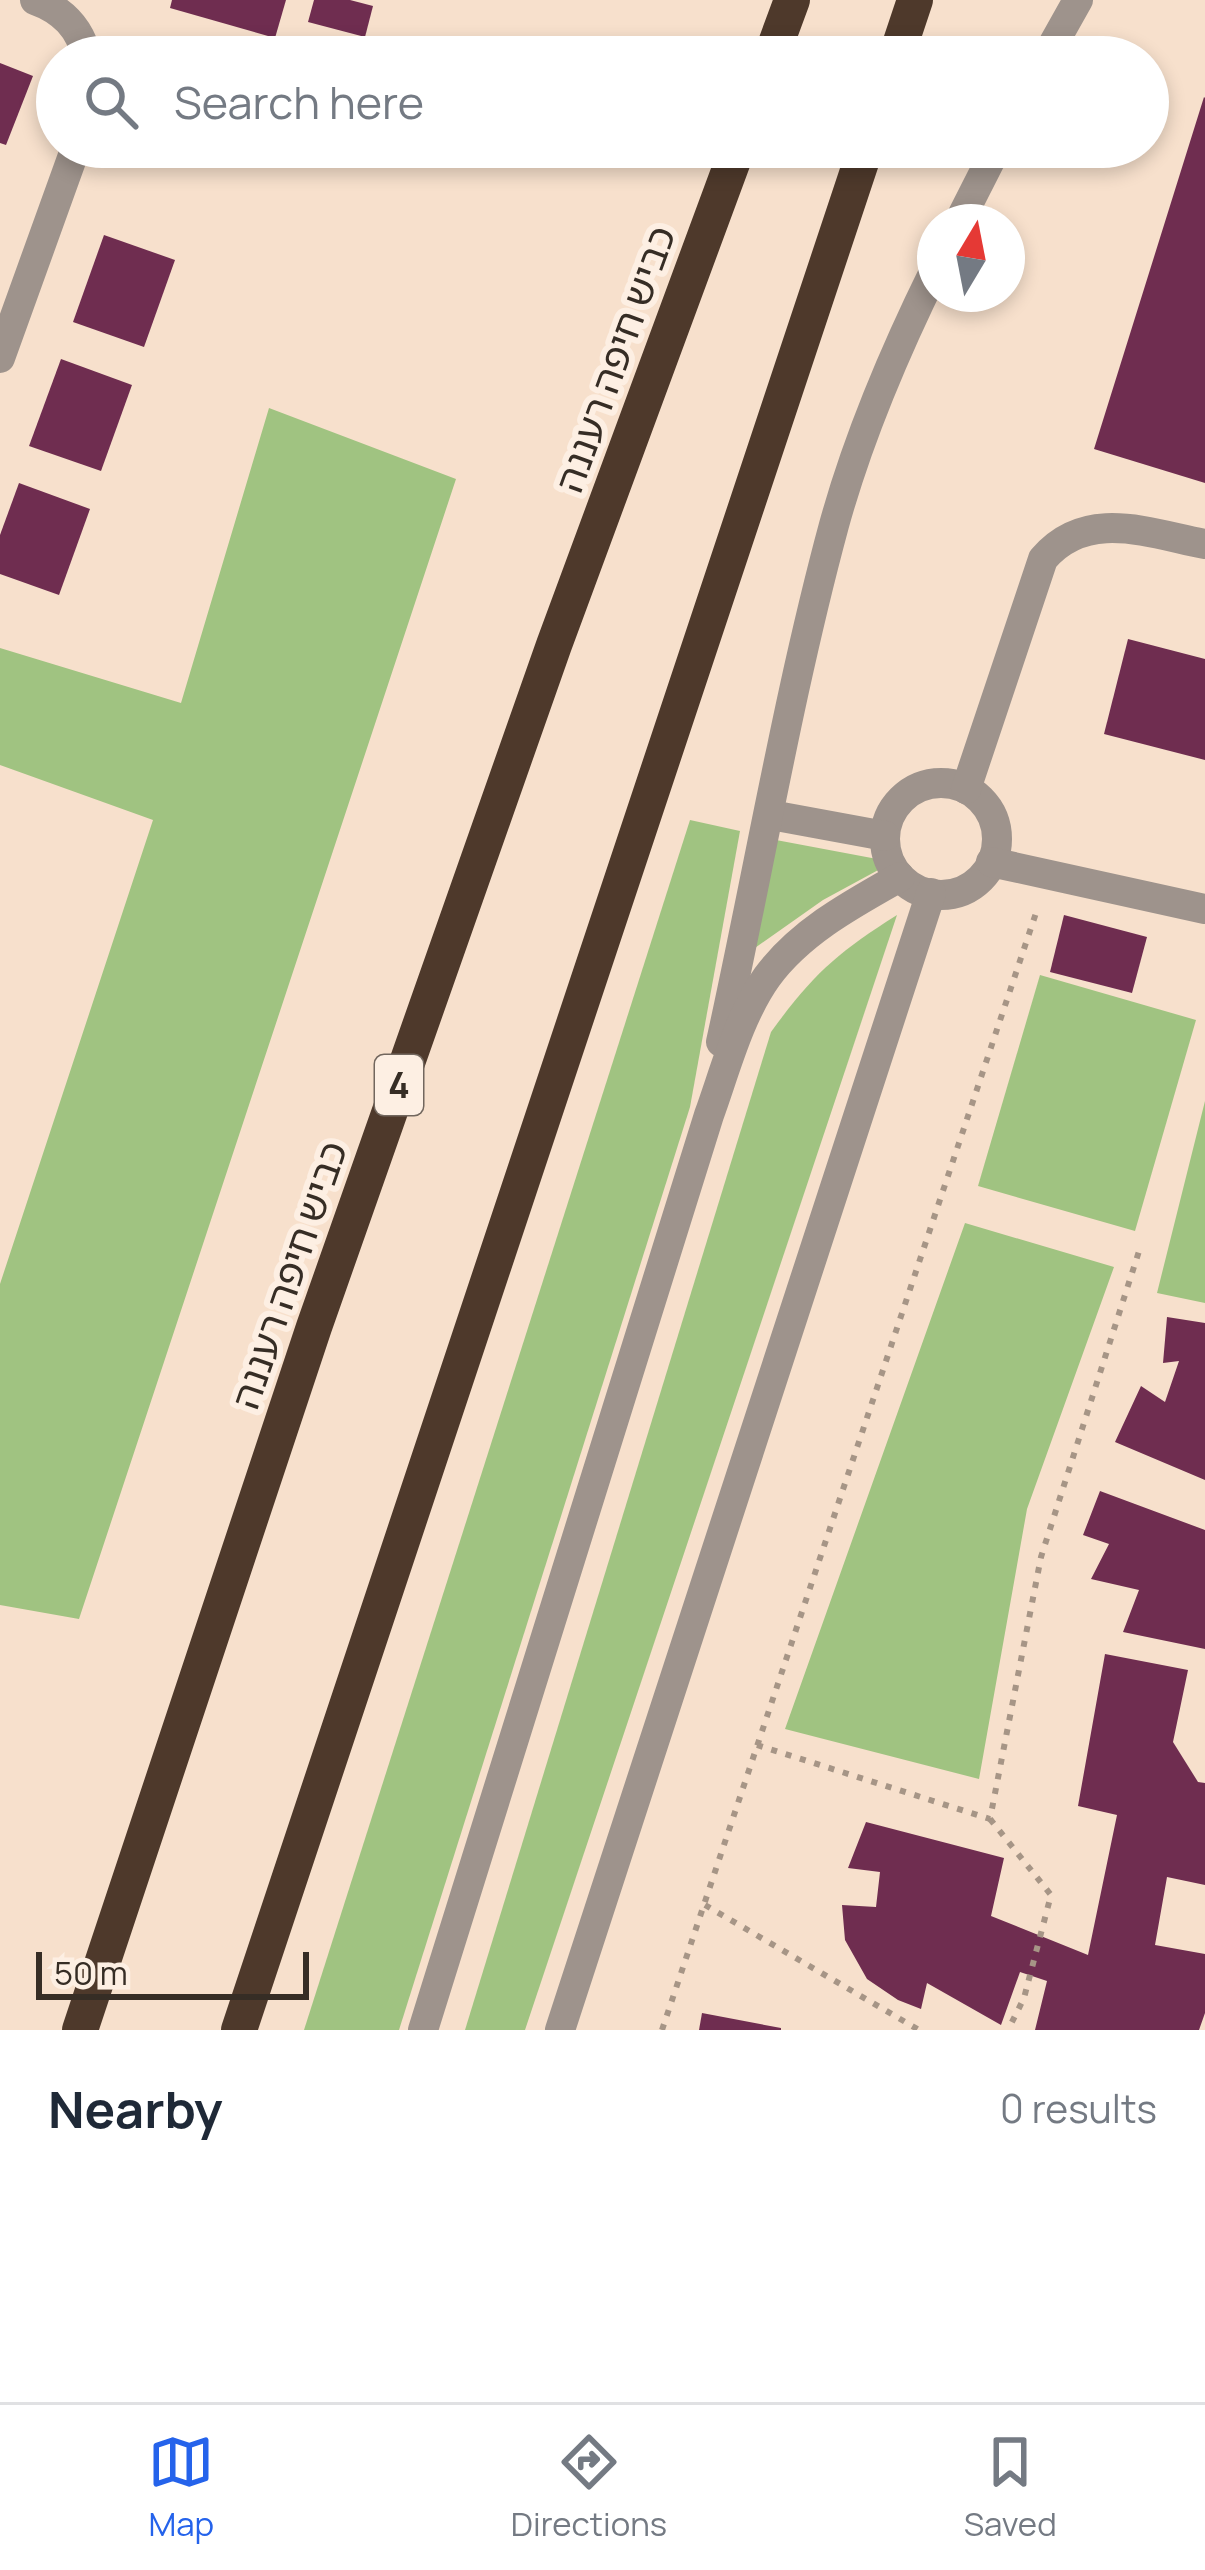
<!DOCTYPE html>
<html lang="en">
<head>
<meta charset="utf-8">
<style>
	:root { --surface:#fff; --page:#f2f2f3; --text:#1f2937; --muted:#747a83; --line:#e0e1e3; --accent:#2563eb }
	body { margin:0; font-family:Manrope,"Noto Sans Hebrew",sans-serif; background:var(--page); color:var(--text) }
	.compass { position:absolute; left:917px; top:204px; width:108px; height:108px; border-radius:50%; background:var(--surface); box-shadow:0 6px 18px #0003; rotate:10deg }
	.scale { position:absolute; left:36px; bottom:30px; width:273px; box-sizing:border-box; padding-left:12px; border:6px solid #362d25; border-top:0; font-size:33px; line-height:42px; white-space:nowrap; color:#362d25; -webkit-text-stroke:9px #fdefe3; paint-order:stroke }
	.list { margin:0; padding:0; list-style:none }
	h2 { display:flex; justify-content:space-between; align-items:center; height:156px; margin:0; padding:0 48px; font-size:51px }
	h2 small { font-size:39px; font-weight:400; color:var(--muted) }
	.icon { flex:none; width:66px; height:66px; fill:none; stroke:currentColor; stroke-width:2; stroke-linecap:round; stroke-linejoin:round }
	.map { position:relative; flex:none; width:1205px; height:2030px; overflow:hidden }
	.search { position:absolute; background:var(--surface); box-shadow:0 6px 18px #0003; left:36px; right:36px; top:36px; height:132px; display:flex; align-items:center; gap:30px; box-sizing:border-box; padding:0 42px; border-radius:66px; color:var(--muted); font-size:45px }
	.sheet { height:372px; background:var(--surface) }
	nav { display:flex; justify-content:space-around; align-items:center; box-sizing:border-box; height:168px; border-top:3px solid var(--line); background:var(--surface); font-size:33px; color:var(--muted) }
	nav a { display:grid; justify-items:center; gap:6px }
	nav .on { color:var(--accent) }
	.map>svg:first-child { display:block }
	.green { fill:#a0c381 }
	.building { fill:#6f2d50 }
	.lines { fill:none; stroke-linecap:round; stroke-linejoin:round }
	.path { stroke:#a69586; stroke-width:6; stroke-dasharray:6 9; stroke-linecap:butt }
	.minor { stroke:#9e938c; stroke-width:30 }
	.highway { stroke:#4e392b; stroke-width:36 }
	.labels { text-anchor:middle; stroke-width:12; stroke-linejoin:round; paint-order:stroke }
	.shield { fill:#fdefe3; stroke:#72675e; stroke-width:3 }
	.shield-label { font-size:36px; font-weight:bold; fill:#362d25 }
	.street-label { font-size:39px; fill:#362d25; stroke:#fdefe3 }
</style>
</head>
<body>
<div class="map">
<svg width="1205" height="2030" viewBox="0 0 1205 2030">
	<rect width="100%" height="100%" fill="#f7e0cc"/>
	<g class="green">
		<polygon points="269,408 456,479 79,1619 0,1605 0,1284 153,820 0,765 0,648 181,703"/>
		<polygon points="690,820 740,831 690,1107 399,2030 304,2030"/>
		<polygon points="776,840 893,862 823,900 752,950"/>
		<path d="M 897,915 L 525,2030 L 465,2030 L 771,1032 C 813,974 837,953 897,915 Z"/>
		<polygon points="1040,975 1196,1020 1135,1231 978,1186"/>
		<polygon points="1205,1101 1205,1303 1157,1293"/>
		<polygon points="965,1223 1114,1267 1027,1509 979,1779 785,1729"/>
	</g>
	<g class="building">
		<polygon points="172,0 286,0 275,38 170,8"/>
		<polygon points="314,0 350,0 373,6 365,37 308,22"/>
		<polygon points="0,63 33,76 6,145 0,143"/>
		<polygon points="1204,97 1205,98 1205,483 1094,449"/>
		<polygon points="104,235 175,260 144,347 73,322"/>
		<polygon points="61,359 132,385 101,471 29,446"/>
		<polygon points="19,483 90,509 59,595 0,574 0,535"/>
		<polygon points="1128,639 1205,659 1205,760 1104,734"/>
		<polygon points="1064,915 1147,937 1132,993 1050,972"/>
		<polygon points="1167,1317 1205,1323 1205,1480 1115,1442 1141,1386 1165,1402 1179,1361 1163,1363"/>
		<polygon points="1100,1491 1205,1530 1205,1649 1123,1632 1139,1590 1091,1579 1109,1544 1083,1535"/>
		<polygon points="1105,1654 1188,1670 1173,1742 1198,1782 1205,1783 1205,1885 1167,1877 1155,1945 1205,1954 1205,2013 1199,2030 1035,2030 1047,1981 1020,1972 1001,2025 927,1983 921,2009 898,2000 867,1979 845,1940 842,1905 876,1907 880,1872 848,1868 866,1822 1004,1858 991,1916 1088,1955 1117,1815 1078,1806"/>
		<polygon points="702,2013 781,2028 781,2030 699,2030"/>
	</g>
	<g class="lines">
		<g class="path">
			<polyline points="757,1745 990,1819 1041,1557 1141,1245"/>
			<polyline points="990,1819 1051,1895 1024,1998 1008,2030"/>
			<polyline points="705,1905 919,2030"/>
			<polyline points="662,2030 1038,907"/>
		</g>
		<g class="minor">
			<path d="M 35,0 C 63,10 80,28 87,57"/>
			<polyline points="1046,57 1078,0"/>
			<polyline points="959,222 997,147"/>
			<polyline points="0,358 76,147"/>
			<circle cx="941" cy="839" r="56"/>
			<path d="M 966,789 L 1043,559 C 1086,508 1148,533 1205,544"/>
			<polyline points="771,815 885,836"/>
			<polyline points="991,862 1205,909"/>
			<path d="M 721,1042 C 759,870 788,695 834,525 C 858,438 895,351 935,270"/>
			<path d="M 423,2030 L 709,1115 C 725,1071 739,1016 767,977 C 800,932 852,904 900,877"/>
			<polyline points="560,2030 931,893"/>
		</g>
		<g class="highway">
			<polyline points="771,57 792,0"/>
			<polyline points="896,57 915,0"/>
			<polyline points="80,2030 314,1327 554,645 738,147"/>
			<polyline points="239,2030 866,147"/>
		</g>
	</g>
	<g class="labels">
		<rect class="shield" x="375" y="1055" width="48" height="60" rx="9"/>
		<g class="shield-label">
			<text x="399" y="1098">4</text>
		</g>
		<g class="street-label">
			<text transform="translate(615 359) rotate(-70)" y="14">כביש חיפה רעננה</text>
			<text transform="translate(289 1275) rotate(-71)" y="14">כביש חיפה רעננה</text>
		</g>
	</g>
</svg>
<svg class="compass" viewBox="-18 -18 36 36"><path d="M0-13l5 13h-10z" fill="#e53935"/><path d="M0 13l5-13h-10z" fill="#747a83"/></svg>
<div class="scale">50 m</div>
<div class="search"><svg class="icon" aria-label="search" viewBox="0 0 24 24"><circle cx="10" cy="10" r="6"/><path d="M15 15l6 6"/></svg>Search here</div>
</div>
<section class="sheet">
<h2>Nearby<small>0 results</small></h2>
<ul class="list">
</ul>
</section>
<nav>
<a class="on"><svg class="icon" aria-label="map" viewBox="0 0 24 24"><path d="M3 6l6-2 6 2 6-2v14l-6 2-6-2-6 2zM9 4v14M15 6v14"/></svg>Map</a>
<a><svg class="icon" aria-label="directions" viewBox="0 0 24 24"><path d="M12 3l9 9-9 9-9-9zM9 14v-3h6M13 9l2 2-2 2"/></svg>Directions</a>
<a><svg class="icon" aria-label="saved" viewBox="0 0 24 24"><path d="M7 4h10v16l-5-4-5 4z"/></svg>Saved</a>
</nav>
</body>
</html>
